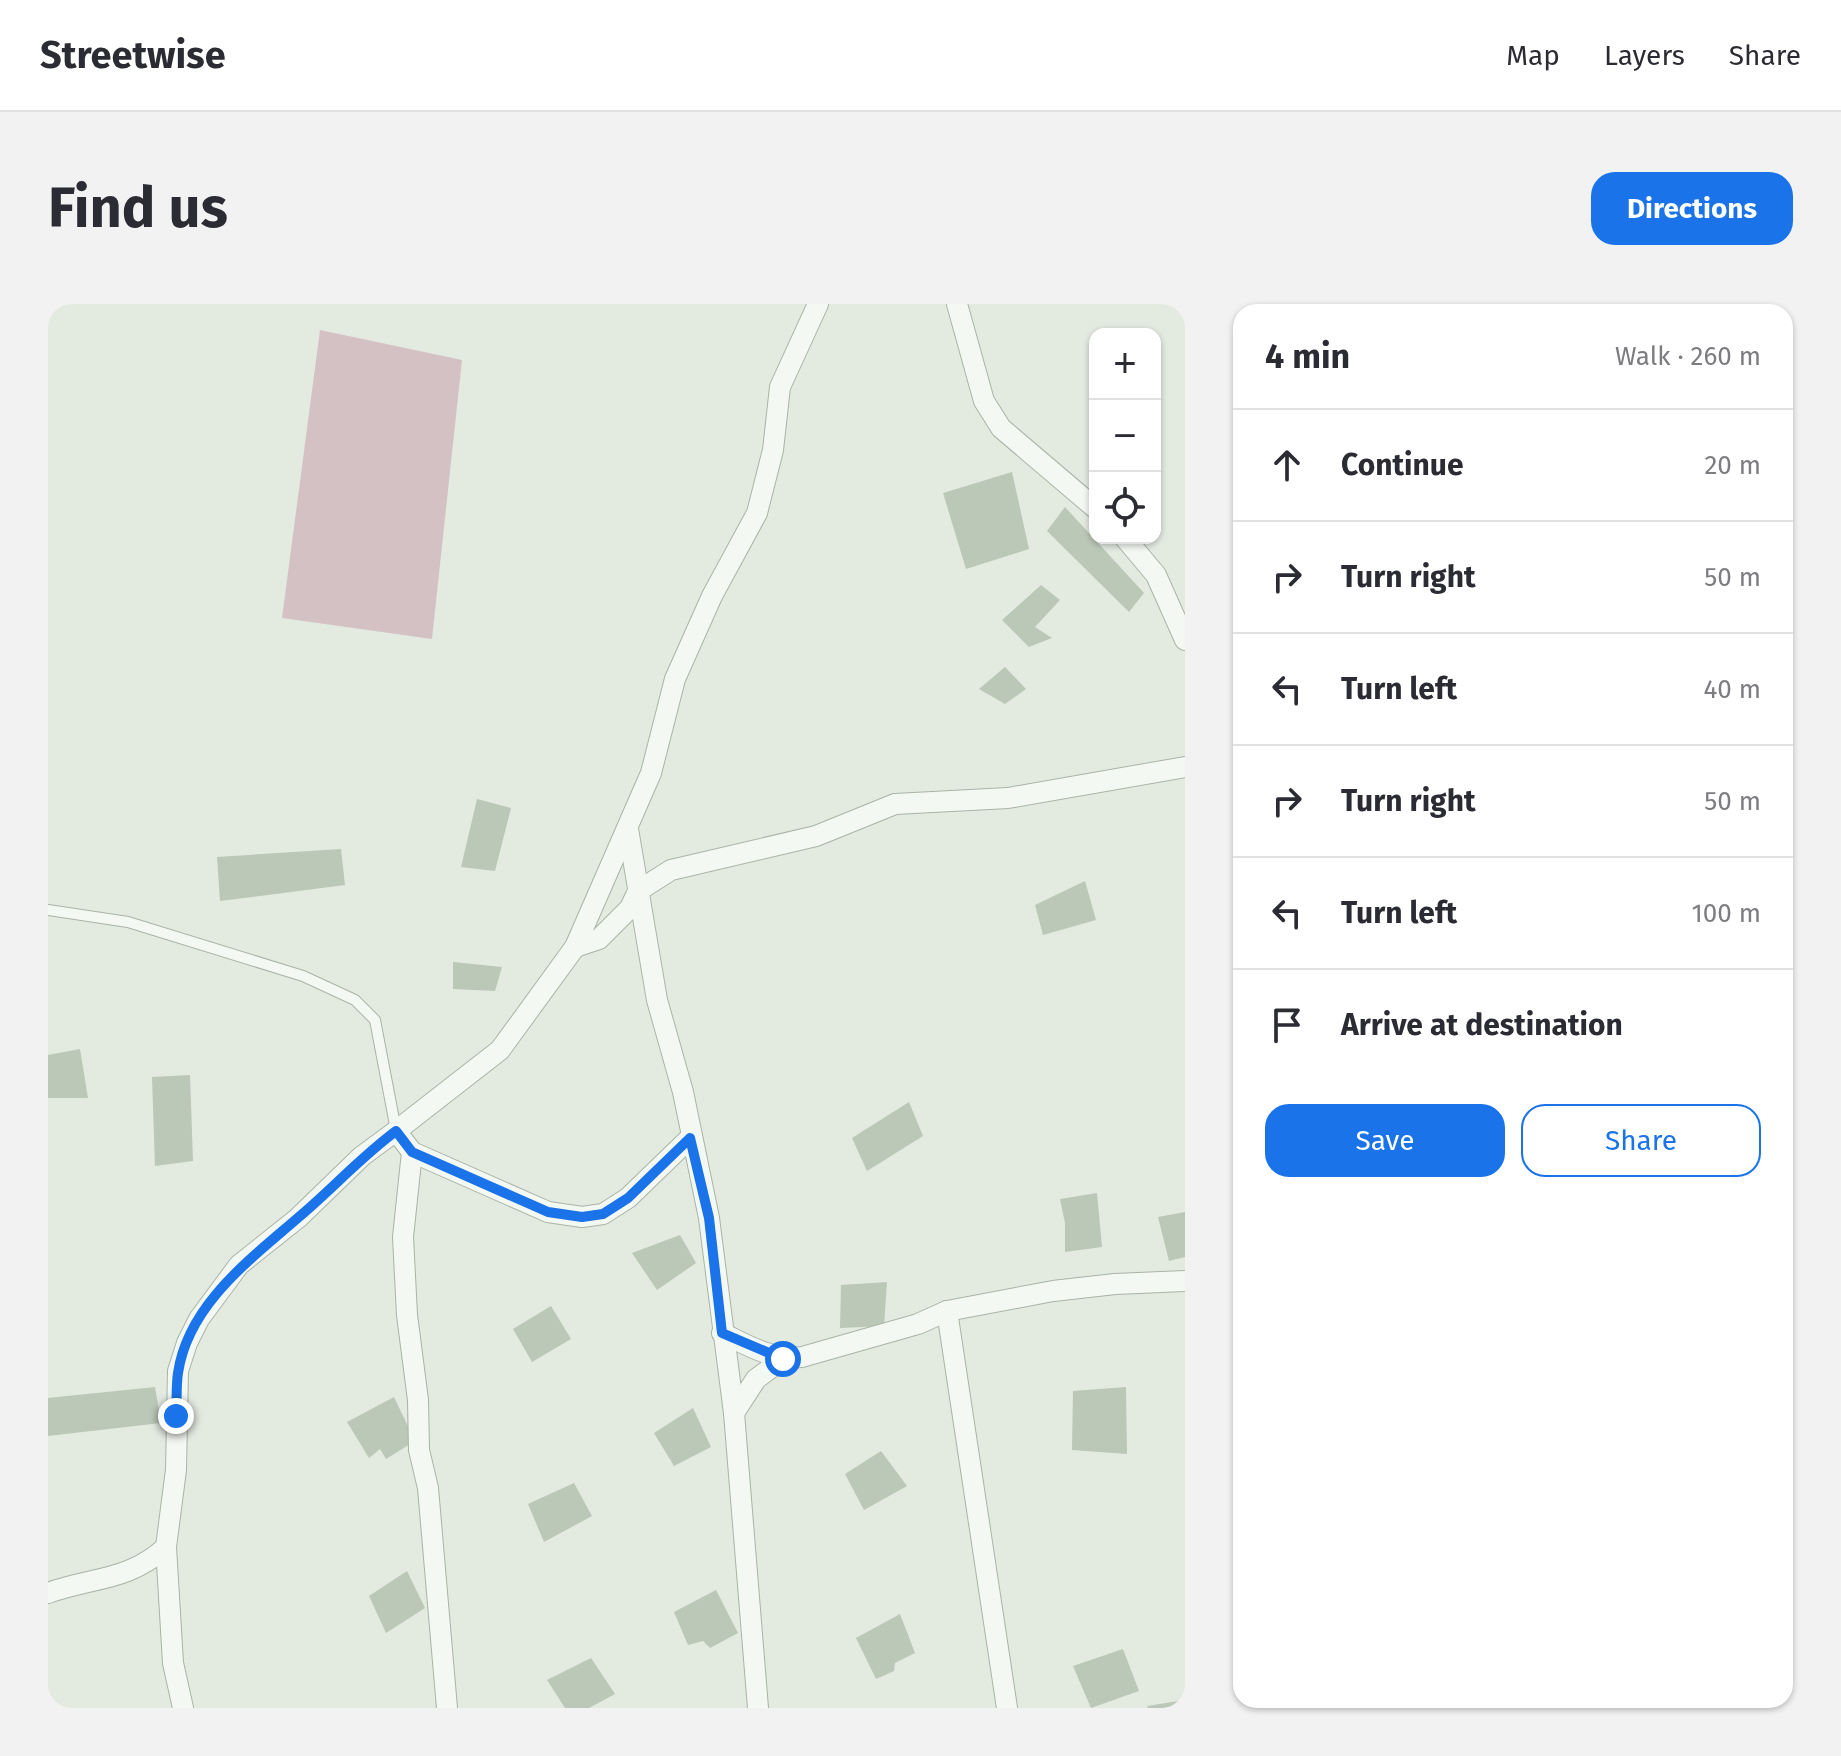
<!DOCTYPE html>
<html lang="en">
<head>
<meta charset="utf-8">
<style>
	:root { --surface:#fff; --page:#f2f2f3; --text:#2b2b33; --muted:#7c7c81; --line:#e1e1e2; --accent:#1a73e8 }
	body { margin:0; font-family:"Fira Sans",sans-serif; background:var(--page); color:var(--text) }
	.controls { position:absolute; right:24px; top:24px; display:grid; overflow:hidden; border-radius:16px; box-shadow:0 2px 6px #0004 }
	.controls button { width:72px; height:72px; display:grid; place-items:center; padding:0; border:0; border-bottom:2px solid var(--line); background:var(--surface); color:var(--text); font:40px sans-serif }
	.stop { position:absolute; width:24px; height:24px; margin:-18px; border:6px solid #1a73e8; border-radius:50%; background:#fff }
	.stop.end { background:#1a73e8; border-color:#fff; box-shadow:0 2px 8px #0008 }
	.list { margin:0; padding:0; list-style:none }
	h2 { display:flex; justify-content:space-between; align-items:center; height:104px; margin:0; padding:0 32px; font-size:34px }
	h2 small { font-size:26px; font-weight:400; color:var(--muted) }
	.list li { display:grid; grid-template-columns:52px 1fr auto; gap:24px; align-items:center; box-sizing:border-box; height:112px; padding:0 32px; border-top:2px solid var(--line) }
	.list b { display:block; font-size:30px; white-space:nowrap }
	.list em { font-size:26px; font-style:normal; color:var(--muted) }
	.actions { display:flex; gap:16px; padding:24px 32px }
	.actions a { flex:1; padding:18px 0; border:2px solid var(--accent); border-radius:24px; text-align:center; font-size:28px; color:var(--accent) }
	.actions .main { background:var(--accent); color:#fff }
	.icon { flex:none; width:44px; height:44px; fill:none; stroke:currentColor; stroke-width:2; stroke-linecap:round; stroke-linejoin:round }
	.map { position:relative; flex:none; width:1137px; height:1404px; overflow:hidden; border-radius:24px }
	header { display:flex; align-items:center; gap:48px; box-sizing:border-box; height:112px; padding:0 40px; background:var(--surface); border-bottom:2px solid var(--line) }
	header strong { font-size:38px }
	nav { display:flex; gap:44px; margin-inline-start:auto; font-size:28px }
	.intro { display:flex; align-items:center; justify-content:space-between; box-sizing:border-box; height:192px; padding:0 48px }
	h1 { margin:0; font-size:56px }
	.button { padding:20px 36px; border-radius:24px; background:var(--accent); color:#fff; font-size:28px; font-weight:700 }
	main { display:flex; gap:48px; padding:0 48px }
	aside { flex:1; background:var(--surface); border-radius:24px; box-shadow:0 2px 6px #0004 }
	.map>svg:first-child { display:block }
	.garden { fill:#d4c1c4 }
	.building { fill:#bbc7b7 }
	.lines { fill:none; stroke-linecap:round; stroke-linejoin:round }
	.service-casing { stroke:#a9b4a5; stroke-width:12 }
	.minor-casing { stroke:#a9b4a5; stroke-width:22 }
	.service { stroke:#f4f8f3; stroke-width:10 }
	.minor { stroke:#f4f8f3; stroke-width:20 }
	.route { stroke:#1a73e8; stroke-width:10 }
</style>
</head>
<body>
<header>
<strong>Streetwise</strong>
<nav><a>Map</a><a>Layers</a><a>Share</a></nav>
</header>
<div class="intro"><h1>Find us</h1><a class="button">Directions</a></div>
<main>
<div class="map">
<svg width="1137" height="1404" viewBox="0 0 1137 1404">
	<rect width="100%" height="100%" fill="#e3eae0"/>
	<polygon class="garden" points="272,26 414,56 384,335 234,314"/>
	<g class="building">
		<polygon points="964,168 981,245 918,265 895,189"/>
		<polygon points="1017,203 1096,289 1081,308 999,227"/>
		<polygon points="993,281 1012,296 987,323 1004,334 981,343 954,316"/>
		<polygon points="957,363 978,385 957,400 931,385"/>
		<polygon points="429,495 463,504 447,567 413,563"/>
		<polygon points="293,545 297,581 172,597 169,553"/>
		<polygon points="1037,577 1048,616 995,631 987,601"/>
		<polygon points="405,658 454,663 447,687 405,685"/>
		<polygon points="32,745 40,794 0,794 0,751"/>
		<polygon points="142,771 145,857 107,862 104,773"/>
		<polygon points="861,798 875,832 819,867 804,834"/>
		<polygon points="1049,889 1054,943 1017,948 1017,919 1012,895"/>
		<polygon points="1137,908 1137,953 1121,957 1110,913"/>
		<polygon points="632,931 648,959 609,986 584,949"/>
		<polygon points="839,978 836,1022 792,1024 793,981"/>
		<polygon points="503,1002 523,1035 484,1058 465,1025"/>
		<polygon points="107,1083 113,1119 0,1132 0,1094"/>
		<polygon points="1078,1083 1079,1150 1024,1146 1025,1087"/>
		<polygon points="346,1093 367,1137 338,1155 332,1145 321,1154 299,1118"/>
		<polygon points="645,1104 663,1143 626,1162 606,1129"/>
		<polygon points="833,1147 859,1182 816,1206 797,1170"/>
		<polygon points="526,1179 544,1212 496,1238 480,1200"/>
		<polygon points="359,1267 377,1304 338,1329 321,1292"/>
		<polygon points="668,1286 690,1329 662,1344 655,1337 640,1341 626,1308"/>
		<polygon points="852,1310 867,1349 847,1359 846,1367 828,1375 808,1334"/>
		<polygon points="1075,1345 1091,1387 1043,1404 1025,1362"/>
		<polygon points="543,1354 567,1390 541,1404 517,1404 499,1376"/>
		<polygon points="1137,1396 1137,1404 1100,1404 1099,1402"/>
	</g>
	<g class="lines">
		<g class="service-casing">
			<polyline id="service" points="0,606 80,618 255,672 307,696 327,716 348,826"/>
		</g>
		<g class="minor-casing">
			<g id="minor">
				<polyline points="909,0 936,97 953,124 1047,204"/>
				<polyline points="1077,234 1108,271 1137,336"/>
				<polyline points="580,525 609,696 635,788 661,914 686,1109 710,1404"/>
				<polyline points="527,643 551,635 582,604 590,587 623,566 768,532 847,500 960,494 1137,463"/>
				<polyline points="364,848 500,908 534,913 555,910 580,894 642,834"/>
				<polyline points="899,1007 959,1404"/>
				<path d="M 674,1029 C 701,1042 723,1056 754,1053 L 870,1020 L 899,1007 L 1005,987 L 1067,980 L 1137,977"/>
				<polyline points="686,1109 708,1075 735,1055"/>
				<path d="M 0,1289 C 45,1273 81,1277 118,1243"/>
				<polyline points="135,1404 125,1359 118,1243 128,1166 130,1067 139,1039 151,1015 191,961 250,914 314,852 348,827"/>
				<polyline points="399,1404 380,1184 371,1146 370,1096 359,1011 355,933 364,848 348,827 452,746 527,643 603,469 627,375 664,292 709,209 725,146 732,83 770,0"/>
			</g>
		</g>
		<use href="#service" class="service"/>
		<use href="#minor" class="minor"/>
	</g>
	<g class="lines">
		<path class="route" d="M 128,1112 C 129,1098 128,1082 130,1069 C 140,1000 204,954 252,912 C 285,884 313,853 348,827 L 364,848 L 500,908 L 534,913 L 555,910 L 580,894 L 642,834 L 661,914 L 674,1029 L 735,1055"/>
	</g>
</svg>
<div class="controls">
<button>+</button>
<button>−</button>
<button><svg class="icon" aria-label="locate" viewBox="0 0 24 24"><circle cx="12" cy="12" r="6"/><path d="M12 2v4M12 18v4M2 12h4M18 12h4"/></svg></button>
</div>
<div class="stop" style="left:735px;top:1055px"></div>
<div class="stop end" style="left:128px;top:1112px"></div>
</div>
<aside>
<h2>4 min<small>Walk · 260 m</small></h2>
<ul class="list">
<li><svg class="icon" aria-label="ahead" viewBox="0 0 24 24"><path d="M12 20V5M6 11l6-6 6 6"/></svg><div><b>Continue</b></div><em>20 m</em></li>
<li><svg class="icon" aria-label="right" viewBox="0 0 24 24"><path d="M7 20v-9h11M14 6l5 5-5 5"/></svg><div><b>Turn right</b></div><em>50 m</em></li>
<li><svg class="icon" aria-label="left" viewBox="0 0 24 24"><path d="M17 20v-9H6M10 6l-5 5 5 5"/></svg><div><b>Turn left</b></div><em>40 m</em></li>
<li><svg class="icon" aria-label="right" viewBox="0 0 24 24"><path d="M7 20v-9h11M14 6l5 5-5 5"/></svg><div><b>Turn right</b></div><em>50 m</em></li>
<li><svg class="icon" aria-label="left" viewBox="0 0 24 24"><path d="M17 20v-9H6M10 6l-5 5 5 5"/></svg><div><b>Turn left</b></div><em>100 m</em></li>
<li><svg class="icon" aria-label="arrive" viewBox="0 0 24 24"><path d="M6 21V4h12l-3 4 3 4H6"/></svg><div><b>Arrive at destination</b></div></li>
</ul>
<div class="actions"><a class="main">Save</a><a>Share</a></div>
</aside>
</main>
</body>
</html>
